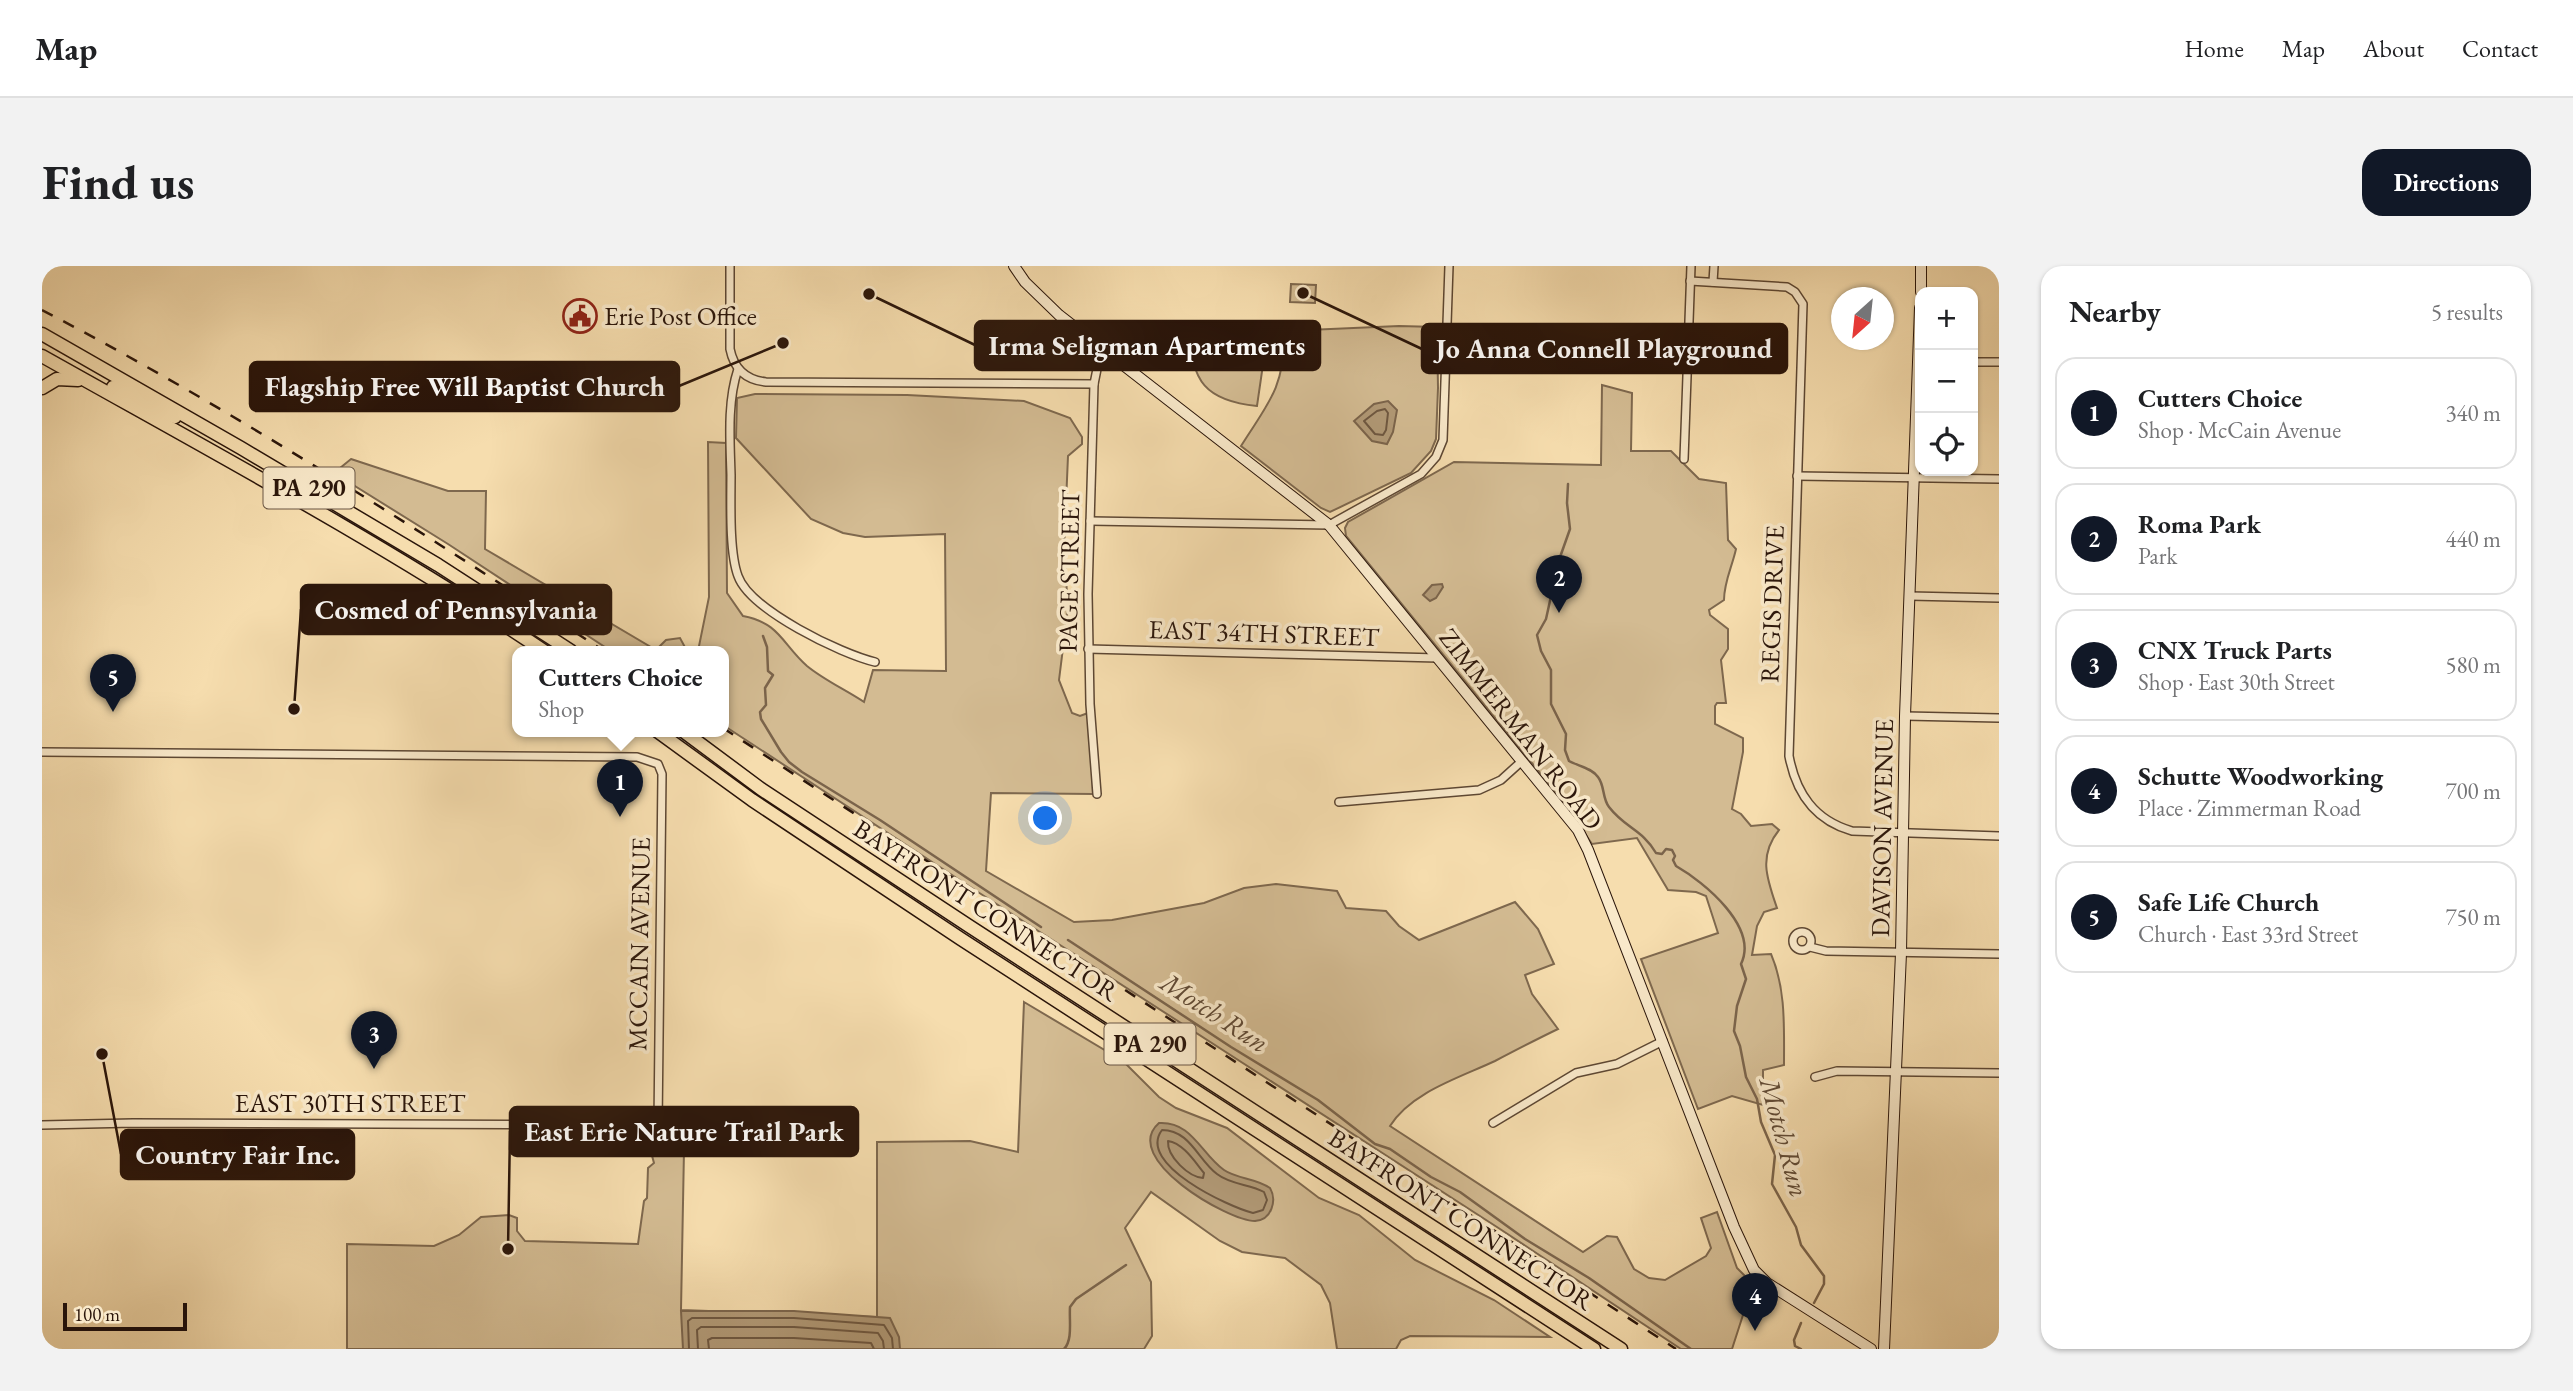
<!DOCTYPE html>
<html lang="en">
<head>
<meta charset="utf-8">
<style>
	:root { --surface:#fff; --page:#f2f2f2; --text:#202124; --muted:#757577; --line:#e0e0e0; --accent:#111827 }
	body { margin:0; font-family:"EB Garamond",serif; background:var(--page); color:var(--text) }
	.controls { position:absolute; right:21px; top:21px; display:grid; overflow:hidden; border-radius:14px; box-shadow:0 2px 5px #0004 }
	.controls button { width:63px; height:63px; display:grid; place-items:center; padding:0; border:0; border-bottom:2px solid var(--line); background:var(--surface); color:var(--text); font:35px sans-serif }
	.compass { position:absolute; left:1789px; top:21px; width:63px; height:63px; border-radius:50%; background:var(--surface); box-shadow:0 2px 5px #0004; rotate:207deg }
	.scale { position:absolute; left:21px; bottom:18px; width:124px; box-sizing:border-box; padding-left:7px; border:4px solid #2a150a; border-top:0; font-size:19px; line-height:24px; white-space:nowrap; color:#2a150a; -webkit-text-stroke:5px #f9e9ca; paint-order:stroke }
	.you { position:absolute; left:1004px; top:553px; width:24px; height:24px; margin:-18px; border:5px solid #fff; border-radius:50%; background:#1a73e8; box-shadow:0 0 0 10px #1a73e833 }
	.badge { display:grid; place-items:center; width:46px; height:46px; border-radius:50%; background:var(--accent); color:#fff; font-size:23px; font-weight:700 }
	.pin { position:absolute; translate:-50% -58px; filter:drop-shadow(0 2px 4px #0008) }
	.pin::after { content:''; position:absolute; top:37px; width:24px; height:21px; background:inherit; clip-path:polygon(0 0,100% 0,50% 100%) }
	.popup { position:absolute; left:470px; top:380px; width:217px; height:91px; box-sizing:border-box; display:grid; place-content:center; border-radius:14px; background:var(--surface); filter:drop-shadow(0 2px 5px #0005); font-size:23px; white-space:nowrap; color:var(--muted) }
	.popup b { font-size:26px; color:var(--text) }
	.popup::after { content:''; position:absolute; left:50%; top:100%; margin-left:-14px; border:14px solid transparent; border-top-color:var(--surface) }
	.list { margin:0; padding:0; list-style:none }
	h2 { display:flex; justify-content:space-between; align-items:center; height:91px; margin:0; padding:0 28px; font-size:30px }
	h2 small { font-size:23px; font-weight:400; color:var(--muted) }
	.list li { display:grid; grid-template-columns:46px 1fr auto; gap:21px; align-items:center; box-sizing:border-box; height:112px; margin:0 14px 14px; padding:0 14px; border:2px solid var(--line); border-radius:21px }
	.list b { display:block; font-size:26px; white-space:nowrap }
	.list p { margin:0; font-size:23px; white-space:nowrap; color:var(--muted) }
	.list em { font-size:23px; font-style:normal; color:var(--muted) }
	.icon { flex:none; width:38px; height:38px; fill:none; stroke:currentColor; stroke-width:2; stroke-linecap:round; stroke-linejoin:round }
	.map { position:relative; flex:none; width:1957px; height:1083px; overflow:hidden; border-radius:21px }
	header { display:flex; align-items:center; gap:42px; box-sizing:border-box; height:98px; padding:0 35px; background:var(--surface); border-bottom:2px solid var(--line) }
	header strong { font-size:33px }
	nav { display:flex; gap:38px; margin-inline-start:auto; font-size:24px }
	.intro { display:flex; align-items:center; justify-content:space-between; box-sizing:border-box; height:168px; padding:0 42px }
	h1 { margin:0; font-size:49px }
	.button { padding:18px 32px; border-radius:21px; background:var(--accent); color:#fff; font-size:24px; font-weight:700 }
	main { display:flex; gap:42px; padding:0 42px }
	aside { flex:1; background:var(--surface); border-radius:21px; box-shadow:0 2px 5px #0004 }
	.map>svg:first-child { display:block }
	.green { fill:#d3bb92; stroke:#7e684e; stroke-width:2 }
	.water { fill:#b19976; stroke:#7b644b; stroke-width:2 }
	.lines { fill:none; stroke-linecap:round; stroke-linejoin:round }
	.shore { stroke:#6e5740; stroke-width:2 }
	.stream { stroke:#7b644b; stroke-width:2.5 }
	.street-casing { stroke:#5d4733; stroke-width:10 }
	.secondary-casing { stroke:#2a150a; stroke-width:12 }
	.highway-casing { stroke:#2a150a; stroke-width:15 }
	.street { stroke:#f9e9ca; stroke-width:7 }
	.secondary { stroke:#f9e9ca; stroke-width:10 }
	.highway { stroke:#f6ddae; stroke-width:12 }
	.rail { stroke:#2a150a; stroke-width:2.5; stroke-dasharray:12 12; stroke-linecap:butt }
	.labels { text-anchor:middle; stroke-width:7; stroke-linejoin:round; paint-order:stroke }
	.shield { fill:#f9e9ca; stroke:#685544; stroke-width:2 }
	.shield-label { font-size:24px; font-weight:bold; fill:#2a150a }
	.poi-label { font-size:26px; fill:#2a150a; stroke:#f9e9ca; text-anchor:start }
	.street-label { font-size:26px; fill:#2a150a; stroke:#f9e9ca }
	.water-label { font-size:28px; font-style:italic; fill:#604a35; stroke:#f9e9ca }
	.leader { fill:none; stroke:#2a150a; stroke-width:2.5 }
	.callout-dot { fill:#2a150a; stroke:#f9e9ca; stroke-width:2.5 }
	.callout { fill:#2a150a; stroke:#2a150a; stroke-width:2.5 }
	.callout-label { font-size:28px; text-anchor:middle; font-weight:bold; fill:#fff }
</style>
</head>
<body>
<header>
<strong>Map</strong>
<nav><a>Home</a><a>Map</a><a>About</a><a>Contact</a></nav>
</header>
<div class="intro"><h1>Find us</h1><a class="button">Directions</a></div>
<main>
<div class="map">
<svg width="1957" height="1083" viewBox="0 0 1957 1083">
	<rect width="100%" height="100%" fill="#f6ddae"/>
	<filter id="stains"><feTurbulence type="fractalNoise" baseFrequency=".00286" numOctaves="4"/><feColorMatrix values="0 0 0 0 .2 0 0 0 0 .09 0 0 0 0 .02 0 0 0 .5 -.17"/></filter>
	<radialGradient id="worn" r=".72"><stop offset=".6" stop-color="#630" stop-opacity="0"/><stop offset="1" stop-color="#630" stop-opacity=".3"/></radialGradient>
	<g class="green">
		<polygon points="1249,18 1274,19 1273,37 1248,36"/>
		<path d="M 1256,59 L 1266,64 L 1357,60 L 1395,61 L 1396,122 L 1394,173 L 1389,185 L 1369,207 L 1288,246 L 1279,242 L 1199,180 C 1226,137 1241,124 1243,70 Z"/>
		<path d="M 1216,62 L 1225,71 L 1215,140 C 1165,135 1148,116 1148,64 Z"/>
		<path d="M 1560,119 L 1590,127 L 1589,185 L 1629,185 L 1657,213 L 1684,217 L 1686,274 L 1694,283 C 1690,301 1682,316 1682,334 L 1667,344 L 1668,349 L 1686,363 L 1686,383 L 1679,394 L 1684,437 L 1675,437 L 1673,440 L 1673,458 L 1701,472 L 1701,486 L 1690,543 L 1699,548 L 1709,560 L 1730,558 L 1737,564 C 1716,590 1725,613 1735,642 L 1722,646 L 1715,660 L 1710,689 L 1729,688 C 1744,723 1742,761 1742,799 L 1721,804 L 1721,839 L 1690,830 L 1656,843 L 1599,693 L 1676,667 L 1664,630 L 1654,626 L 1626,624 L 1595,572 L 1550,578 L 1521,535 L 1304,270 L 1303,262 L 1306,256 L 1412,196 L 1559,199 Z"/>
		<path d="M 713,128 L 865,129 L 982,135 L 1028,152 L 1040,171 L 1040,178 L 1026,190 L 1022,284 L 1026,342 L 1017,414 L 1030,447 L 1038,450 L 1046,447 L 1050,488 L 1051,528 L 949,527 L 944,605 L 1032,656 L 1070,654 L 1162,637 L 1202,622 L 1234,618 L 1295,625 L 1304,642 L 1344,645 L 1357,660 L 1377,674 L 1473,636 L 1496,663 L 1512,698 L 1483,709 L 1490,728 L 1516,763 C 1495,773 1474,784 1453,795 C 1419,811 1369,826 1348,860 L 1541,986 L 1565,970 L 1575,971 L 1592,1003 L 1607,1012 L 1623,1014 L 1664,990 L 1669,982 L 1659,952 L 1675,946 L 1695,1002 L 1711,1018 L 1690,1083 L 1639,1083 L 1458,963 L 939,628 L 681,459 L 681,385 L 656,385 L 667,331 L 666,176 L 684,177 L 685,327 L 701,350 C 738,357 740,378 765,400 C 782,414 804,424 822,436 L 831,404 L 904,405 L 903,268 L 823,271 L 801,267 L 769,253 L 694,172 L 695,132 Z"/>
		<polygon points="309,193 406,225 444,225 443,283 614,384 624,374 638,372 645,385 569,385 406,278 292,207"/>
		<polygon points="982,736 1081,795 1117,831 1134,842 1185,862 1277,932 1317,949 1373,994 1452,1034 1508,1071 1368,1070 1359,1074 1354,1083 1295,1083 1288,1037 1279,1019 1243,992 1200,986 1178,975 1109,926 1083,962 1109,1016 1110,1070 1102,1083 305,1083 305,978 392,980 417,969 439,951 467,949 475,952 475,965 483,975 596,978 602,935 605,932 606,902 612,897 607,879 632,880 632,884 642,884 639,1044 835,1051 835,876 928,875 976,886"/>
	</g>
	<g class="water">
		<polygon points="1346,135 1355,144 1351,166 1345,178 1330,175 1312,155 1332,138"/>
		<polygon points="1400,318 1401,321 1394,332 1388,335 1381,329 1390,319"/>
		<path d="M 1117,857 C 1150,855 1159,888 1182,904 C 1195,913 1214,912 1228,922 C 1235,934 1230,954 1213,955 C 1186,955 1077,892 1117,857 Z"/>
		<polygon points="639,1045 752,1045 848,1052 857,1071 858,1083 641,1083"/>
	</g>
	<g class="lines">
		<g class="shore">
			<polygon points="1343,143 1346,147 1344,164 1341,169 1333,168 1322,155 1335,145"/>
			<path d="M 1120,864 C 1148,864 1156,894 1175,908 C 1189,919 1208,918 1222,926 L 1225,934 L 1221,944 L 1211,947 C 1187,941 1094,898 1120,864 Z"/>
			<path d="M 1126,875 C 1141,877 1153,896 1162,907 L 1161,912 C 1147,911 1125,891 1126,875 Z"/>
			<polyline points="647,1083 646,1055 650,1052 752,1052 842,1059 850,1072 851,1083"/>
			<polyline points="656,1083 655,1064 659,1061 752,1061 836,1067 841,1075 842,1083"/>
			<polyline points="667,1083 666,1074 670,1072 752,1072 829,1077 832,1083"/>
		</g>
		<g class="stream">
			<path d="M 1526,218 L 1525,237 L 1528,263 L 1517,294 L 1504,353 L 1495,369 L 1499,385 L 1509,404 L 1509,438 L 1524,468 L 1523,484 L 1527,495 C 1536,500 1550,502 1556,511 C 1563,520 1560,532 1567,541 C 1583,562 1601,564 1614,587 L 1620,588 L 1624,583 L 1630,584 L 1633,590 L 1631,594 L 1634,600 C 1662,616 1717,661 1699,698 L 1704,713 L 1695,740 L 1692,765 L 1698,780 L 1704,811 L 1715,833 L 1719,856 L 1733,889 L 1730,918 L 1754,961 L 1759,979 L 1782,1010 L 1782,1018 L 1772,1037"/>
			<polyline points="721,370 725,381 726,405 731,409 723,422 724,439 718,446 719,453 739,486 747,496 760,506 838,554 999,661"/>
			<polyline points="1026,674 1189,781 1276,834 1333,878 1348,883 1389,911 1418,926 1483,973 1547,1012 1649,1083"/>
			<path d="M 1022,1083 C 1031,1074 1027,1054 1028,1041 L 1034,1033 L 1084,999"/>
			<polyline points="1759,1083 1753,1080 1752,1074 1759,1057"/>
		</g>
		<g class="street-casing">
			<g id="street">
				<path d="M 688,0 L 688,83 C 692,103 704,114 724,116 L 1052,118"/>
				<path d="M 1648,15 L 1745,21 L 1753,26 L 1761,38 L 1747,490 C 1754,527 1772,554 1810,565 L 1957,570"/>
				<polyline points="1671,16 1672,0"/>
				<polyline points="1931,96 1957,96"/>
				<path d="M 696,103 C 685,136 688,174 689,209 C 689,235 687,286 696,310 C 708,344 799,388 833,396"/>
				<polyline points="1642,193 1649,0"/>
				<polyline points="1755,210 1957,213"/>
				<polyline points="1048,255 1287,259 1379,208 1394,191 1401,174 1407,0"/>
				<polyline points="1868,330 1957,332"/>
				<polyline points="1046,383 1396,392"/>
				<polyline points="1863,450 1957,452"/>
				<polyline points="0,486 595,491 616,498 620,508 616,859 91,857 0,859"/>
				<polyline points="1055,528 1048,438 1046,328 1052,118 1059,83"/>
				<polyline points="1297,536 1437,524 1459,514 1480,495"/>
				<circle cx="1760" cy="675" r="9"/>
				<polyline points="1768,681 1784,685 1957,688"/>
				<polyline points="1773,811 1795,805 1957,807"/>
				<polyline points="1451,857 1534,807 1575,798 1621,775"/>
			</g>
		</g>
		<g class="secondary-casing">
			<g id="secondary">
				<polyline points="972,0 983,16 1017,49 1287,259 1536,564 1546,584 1692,961 1712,1004 1725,1017 1829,1083"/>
				<polyline points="1879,26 1879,0"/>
				<polyline points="1842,1083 1859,687 1863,450 1878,42"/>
			</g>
		</g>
		<g class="highway-casing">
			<g id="highway">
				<polyline points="0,68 199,182 396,299 529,385"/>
				<path d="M 0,90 C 169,185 341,277 502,385"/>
				<polyline points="71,121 133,151"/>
				<polyline points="0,122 15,113 36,114"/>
				<polyline points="615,465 710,534 919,673 1552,1083"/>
				<polyline points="641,465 719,523 927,660 1579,1083"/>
			</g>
		</g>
		<use href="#street" class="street"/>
		<use href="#secondary" class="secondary"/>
		<use href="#highway" class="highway"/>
		<g class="rail">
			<path d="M 0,44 C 194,145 379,266 562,385"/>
			<polyline points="681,462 1634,1083"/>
		</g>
	</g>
	<defs>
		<g id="civic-ring" transform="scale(1.75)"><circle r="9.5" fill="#f9e9ca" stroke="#8f2418" stroke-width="1.5"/><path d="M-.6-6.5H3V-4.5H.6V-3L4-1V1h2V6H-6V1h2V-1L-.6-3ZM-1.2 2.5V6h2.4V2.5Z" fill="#8f2418"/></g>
	</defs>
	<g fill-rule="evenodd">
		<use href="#civic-ring" x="538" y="50"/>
	</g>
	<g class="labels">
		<g class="shield">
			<rect x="221.5" y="201.5" width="91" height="41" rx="5"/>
			<rect x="1062.5" y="757.5" width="91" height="41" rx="5"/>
		</g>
		<g class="shield-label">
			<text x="267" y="230">PA 290</text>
			<text x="1108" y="786">PA 290</text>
		</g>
		<g class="poi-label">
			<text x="562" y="59">Erie Post Office</text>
		</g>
		<g class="street-label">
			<text transform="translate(1027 305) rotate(-89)" y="9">PAGE STREET</text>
			<text transform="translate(1730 338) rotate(-88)" y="9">REGIS DRIVE</text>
			<text transform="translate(1222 367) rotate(2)" y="9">EAST 34TH STREET</text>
			<text transform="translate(1479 463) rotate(52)" y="9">ZIMMERMAN ROAD</text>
			<text transform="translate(1840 562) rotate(-89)" y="9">DAVISON AVENUE</text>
			<text transform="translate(944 644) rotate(33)" y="9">BAYFRONT CONNECTOR</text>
			<text transform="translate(597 678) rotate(-89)" y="9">MCCAIN AVENUE</text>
			<text x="308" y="846">EAST 30TH STREET</text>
			<text transform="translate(1419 953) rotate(33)" y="9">BAYFRONT CONNECTOR</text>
		</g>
		<g class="water-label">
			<text transform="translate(1173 746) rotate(33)" y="10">Motch Run</text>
			<text transform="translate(1743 871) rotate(75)" y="10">Motch Run</text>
		</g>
	</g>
	<path class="leader" d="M827 28L933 79M1261 27L1380 83M741 77L637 120M252 443L259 343M466 983L468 865M60 788L79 888"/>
	<g class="callout-dot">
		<circle cx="827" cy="28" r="7"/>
		<circle cx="1261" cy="27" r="7"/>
		<circle cx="741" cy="77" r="7"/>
		<circle cx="252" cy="443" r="7"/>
		<circle cx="466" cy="983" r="7"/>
		<circle cx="60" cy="788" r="7"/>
	</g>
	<g class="callout">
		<rect x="933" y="55" width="345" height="49" rx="7"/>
		<rect x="1380" y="58" width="365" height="49" rx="7"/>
		<rect x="208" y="96" width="429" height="49" rx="7"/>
		<rect x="259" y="319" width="310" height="49" rx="7"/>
		<rect x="468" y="841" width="348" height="49" rx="7"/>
		<rect x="79" y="864" width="233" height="49" rx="7"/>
	</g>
	<g class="callout-label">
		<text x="1105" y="89">Irma Seligman Apartments</text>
		<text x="1562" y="92">Jo Anna Connell Playground</text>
		<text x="423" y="130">Flagship Free Will Baptist Church</text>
		<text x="414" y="353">Cosmed of Pennsylvania</text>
		<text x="642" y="875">East Erie Nature Trail Park</text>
		<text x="196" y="898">Country Fair Inc.</text>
	</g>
	<rect width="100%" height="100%" filter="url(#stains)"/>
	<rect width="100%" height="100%" fill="url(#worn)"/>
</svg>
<div class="controls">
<button>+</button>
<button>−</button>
<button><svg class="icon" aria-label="locate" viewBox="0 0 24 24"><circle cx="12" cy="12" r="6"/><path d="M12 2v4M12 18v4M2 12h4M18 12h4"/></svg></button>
</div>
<svg class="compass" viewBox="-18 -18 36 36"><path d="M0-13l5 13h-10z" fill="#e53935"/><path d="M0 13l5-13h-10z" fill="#757577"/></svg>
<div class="scale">100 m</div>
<div class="you"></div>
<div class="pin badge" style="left:578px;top:551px">1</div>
<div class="popup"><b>Cutters Choice</b>Shop</div>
<div class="pin badge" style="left:1517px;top:347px">2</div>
<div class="pin badge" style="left:332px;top:803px">3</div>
<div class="pin badge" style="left:1713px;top:1065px">4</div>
<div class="pin badge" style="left:71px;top:446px">5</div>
</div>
<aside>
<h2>Nearby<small>5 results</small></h2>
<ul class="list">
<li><span class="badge">1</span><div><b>Cutters Choice</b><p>Shop · McCain Avenue</p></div><em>340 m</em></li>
<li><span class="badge">2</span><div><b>Roma Park</b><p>Park</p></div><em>440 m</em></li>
<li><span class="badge">3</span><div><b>CNX Truck Parts</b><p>Shop · East 30th Street</p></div><em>580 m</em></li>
<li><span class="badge">4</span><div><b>Schutte Woodworking</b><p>Place · Zimmerman Road</p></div><em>700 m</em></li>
<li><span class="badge">5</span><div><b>Safe Life Church</b><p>Church · East 33rd Street</p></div><em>750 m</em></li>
</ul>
</aside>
</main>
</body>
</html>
